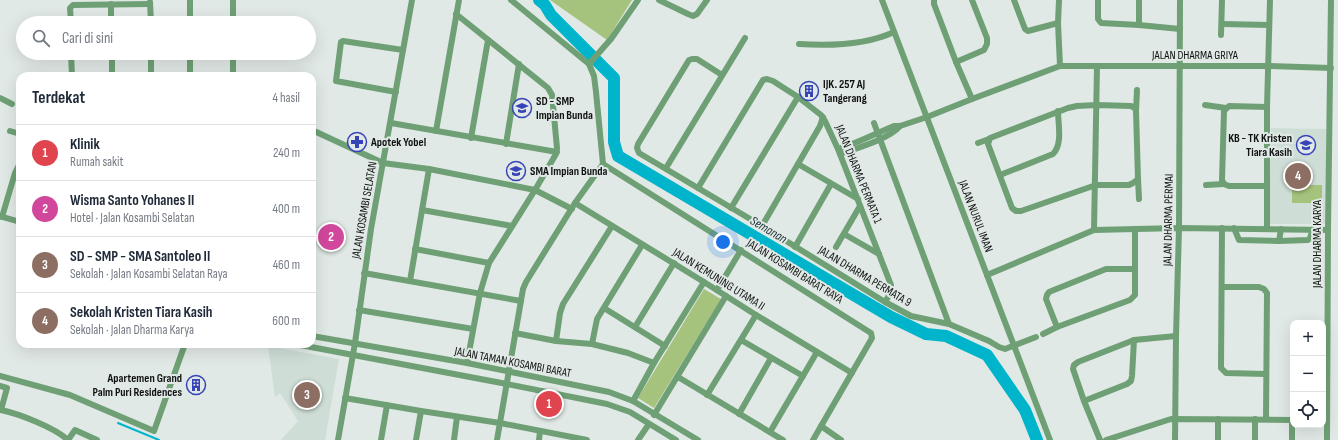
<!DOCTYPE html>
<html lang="id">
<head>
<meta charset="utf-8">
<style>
	:root { --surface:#fff; --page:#f2f2f3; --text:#1f2937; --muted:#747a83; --line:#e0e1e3; --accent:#d93025 }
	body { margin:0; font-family:"Sofia Sans Condensed",sans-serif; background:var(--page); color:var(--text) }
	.controls { position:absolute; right:12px; bottom:12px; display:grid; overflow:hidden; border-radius:8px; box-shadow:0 4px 16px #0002 }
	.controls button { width:36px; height:36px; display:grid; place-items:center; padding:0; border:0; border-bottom:1px solid var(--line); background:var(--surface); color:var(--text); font:20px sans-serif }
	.you { position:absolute; left:723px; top:242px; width:14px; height:14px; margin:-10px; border:3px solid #fff; border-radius:50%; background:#1a73e8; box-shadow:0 0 0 6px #1a73e833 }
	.badge { display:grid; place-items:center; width:26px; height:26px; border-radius:50%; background:var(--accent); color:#fff; font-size:13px; font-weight:700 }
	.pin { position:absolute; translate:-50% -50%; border:2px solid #fff; box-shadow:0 1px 4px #0006 }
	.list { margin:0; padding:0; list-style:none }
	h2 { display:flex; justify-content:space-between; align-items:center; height:52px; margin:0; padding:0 16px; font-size:17px }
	h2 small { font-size:13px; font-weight:400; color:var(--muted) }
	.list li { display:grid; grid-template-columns:26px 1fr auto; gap:12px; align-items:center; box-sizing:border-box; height:56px; padding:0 16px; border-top:1px solid var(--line) }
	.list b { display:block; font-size:15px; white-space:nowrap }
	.list p { margin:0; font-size:13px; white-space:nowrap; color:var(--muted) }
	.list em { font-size:13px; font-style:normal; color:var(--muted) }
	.icon { flex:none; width:22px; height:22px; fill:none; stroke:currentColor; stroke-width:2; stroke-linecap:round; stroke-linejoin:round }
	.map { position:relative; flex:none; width:1338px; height:440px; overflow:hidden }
	.search { position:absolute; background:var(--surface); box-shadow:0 4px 16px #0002; left:16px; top:16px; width:300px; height:44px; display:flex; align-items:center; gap:10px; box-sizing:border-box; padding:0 14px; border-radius:22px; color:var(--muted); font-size:15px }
	.panel { position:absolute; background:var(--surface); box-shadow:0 4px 16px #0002; left:16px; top:72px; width:300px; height:276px; border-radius:12px }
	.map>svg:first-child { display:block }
	.built { fill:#ceded7 }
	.green { fill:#a5c37c }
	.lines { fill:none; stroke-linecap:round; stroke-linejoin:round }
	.stream { stroke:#00b5cb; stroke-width:2 }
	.river { stroke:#00b5cb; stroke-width:12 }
	.minor { stroke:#6fa075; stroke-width:6 }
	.labels { text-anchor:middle; stroke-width:4; stroke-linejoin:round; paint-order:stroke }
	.street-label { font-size:12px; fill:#101311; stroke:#e1e9e6 }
	.poi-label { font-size:12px; font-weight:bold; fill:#101311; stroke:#e1e9e6; text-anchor:start }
	.water-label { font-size:13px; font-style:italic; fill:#162d31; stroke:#e1e9e6 }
</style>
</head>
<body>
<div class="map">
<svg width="1338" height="440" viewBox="0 0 1338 440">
	<rect width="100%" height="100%" fill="#e1e9e6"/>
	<g class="built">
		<polygon points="1271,128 1326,129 1326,224 1269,224"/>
		<polygon points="268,346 339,359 325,440 281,440 298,421 280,393 275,397"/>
	</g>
	<g class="green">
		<polygon points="550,0 632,0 607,40"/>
		<rect x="1292" y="185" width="30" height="18"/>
		<polygon points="704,289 721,299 654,408 638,398"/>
	</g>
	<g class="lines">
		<polyline class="stream" points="118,423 159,440"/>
		<polyline class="river" points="539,0 545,5 551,15 614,78 614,142 618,156 891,317 926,334 946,336 987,355 1025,410 1037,440"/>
		<g class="minor">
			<polyline points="659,0 688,14 693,16 697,14 707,0"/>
			<polyline points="882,0 1050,440"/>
			<polyline points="934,0 934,4 956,62 972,99"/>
			<polyline points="1014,0 1025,29 1028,31 1058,23"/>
			<polyline points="1059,0 1058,23 1060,66"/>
			<polyline points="1098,0 1098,19 1101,23 1139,25 1180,29"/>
			<polyline points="1139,0 1139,25"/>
			<polyline points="150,2 151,23"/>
			<polyline points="111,4 111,23"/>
			<polyline points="456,14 548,88 552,95 557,148 556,154 535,190 489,263 480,293 467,363"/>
			<polyline points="71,23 70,8 73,5 150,4"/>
			<polyline points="190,23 190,0"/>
			<polyline points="233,23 233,0"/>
			<polyline points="1222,24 1269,25"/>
			<polyline points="1221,35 1222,0"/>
			<path d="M 799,44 C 829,46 866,45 894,32"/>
			<polyline points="71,53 72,76"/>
			<polyline points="112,53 112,76"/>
			<polyline points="151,53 151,76"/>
			<polyline points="233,53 233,76"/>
			<polyline points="956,62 984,50 987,44 987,38 972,0"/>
			<polyline points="589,64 611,39 638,0"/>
			<polyline points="722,75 697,59 692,59 689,60 638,144 637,148 639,153 762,226 885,302 911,316 949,324 989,341 999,347 1005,349 1036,337"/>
			<polyline points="190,76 190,53"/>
			<polyline points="396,92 336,81 341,42 343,41 403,50"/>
			<polyline points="0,98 12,104"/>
			<polygon points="1097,105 1131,106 1135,108 1136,111 1138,179 1133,183 1129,185 1096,185 1021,211 1016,211 1012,208 988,144 990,138 1068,108 1077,106"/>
			<polyline points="1205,105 1226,108"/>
			<polyline points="1136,111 1137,90"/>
			<polyline points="391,123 557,152"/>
			<polyline points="874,123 949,324"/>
			<polyline points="312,130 383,163 429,169 535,190 572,209"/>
			<polyline points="10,131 20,134"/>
			<polyline points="436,131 459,0"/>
			<polyline points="471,138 488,40"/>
			<polyline points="978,143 989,139"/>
			<polyline points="506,144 519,64"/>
			<polyline points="838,149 857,142 894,126 900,126 927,117 972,99 1060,66 1269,66 1331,68"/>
			<path d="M 840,154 C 857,148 889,139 900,126"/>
			<polyline points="603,164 871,333 872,338 813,440"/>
			<polyline points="798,164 858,199"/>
			<polyline points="666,168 745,38"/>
			<path d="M 1000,175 L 1053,154 C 1063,144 1058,124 1058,111"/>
			<polyline points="1138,179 1139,199"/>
			<polyline points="1206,185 1224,184"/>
			<polyline points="1267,186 1229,186 1224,184 1222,180 1224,111 1229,106 1267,107"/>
			<polyline points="698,188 763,80 767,79 773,81 798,97 821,115 825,121 838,149 891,285 891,292 885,302"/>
			<polyline points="575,203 704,282 756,315 852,373"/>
			<polyline points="731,208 798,97"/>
			<polyline points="422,210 512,226"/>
			<polyline points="0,216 20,222"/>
			<polyline points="2,217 15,173 20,163"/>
			<polyline points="762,226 820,126 823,117"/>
			<polyline points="1222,228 1221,368 1226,373 1266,374"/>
			<polyline points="1234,228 1239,240 1279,241"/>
			<polyline points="1267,229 1267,107 1270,0"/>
			<polyline points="1281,229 1279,241 1308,240 1310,238 1313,229"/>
			<polyline points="1094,230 1097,66"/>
			<polyline points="844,234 879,254"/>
			<polyline points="795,247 831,184"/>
			<polyline points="836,247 860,206"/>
			<polyline points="415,249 489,263"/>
			<polyline points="364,273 521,301"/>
			<polyline points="987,275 1094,230 1179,228 1328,230"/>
			<polyline points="410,281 429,169"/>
			<polyline points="1222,287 1259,287 1264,289 1267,293 1266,419"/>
			<polyline points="717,290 741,250"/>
			<polyline points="604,308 665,346"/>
			<polyline points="359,310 473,329"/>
			<polyline points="635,327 674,263"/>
			<polyline points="1057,327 1046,299 1047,295 1049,292 1106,269 1135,269"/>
			<polyline points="515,333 556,341 592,344 628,353 654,363"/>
			<polyline points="1043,334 1057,327 1130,300 1135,295 1135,229"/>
			<polyline points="312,336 467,363 609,392 633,401 698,440"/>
			<polyline points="741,340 803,376"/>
			<polyline points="556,341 560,313 563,304 612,226"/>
			<polyline points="295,344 507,384 607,404 630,412 676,440"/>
			<polyline points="592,344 597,319 642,245"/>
			<polyline points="0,376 70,395 154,431 185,344"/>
			<polyline points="678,377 783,440"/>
			<polyline points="0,386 7,388 1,410"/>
			<polyline points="707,395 756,315"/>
			<polyline points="345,398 421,411 500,423 587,440"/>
			<polyline points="633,401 654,363 704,282"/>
			<polyline points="1084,401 1127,384 1131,381 1132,376 1134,340"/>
			<path d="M 1,410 C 20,414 55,428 68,440"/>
			<polyline points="739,414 771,358"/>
			<polyline points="654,415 726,296"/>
			<polyline points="1255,419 1255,440"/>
			<polyline points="821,426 841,440"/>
			<polyline points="770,432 817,352"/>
			<polyline points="68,440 75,430 97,440"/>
			<polyline points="338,440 355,343 371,229 412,0"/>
			<polyline points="381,440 387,405"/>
			<polyline points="416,440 421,411"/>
			<polyline points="454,440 457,417"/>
			<polyline points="497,440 523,289 526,282 575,203 603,164 596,92 594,76 589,64 511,0"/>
			<polyline points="539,440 540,431"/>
			<polyline points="638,440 649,424"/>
			<polyline points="1100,440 1084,401 1073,369 1074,365 1078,362 1134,340 1176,336"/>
			<polyline points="1106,440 1171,419 1293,420"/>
			<polyline points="1175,440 1176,336 1179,228 1180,0"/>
			<polyline points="1218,440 1218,419"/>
			<polyline points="1292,440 1292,420"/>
			<polyline points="1327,440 1328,230 1331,0"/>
		</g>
	</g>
	<defs>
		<g id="building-ring" transform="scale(1)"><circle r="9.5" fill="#e1e9e6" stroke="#3644b7" stroke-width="1.5"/><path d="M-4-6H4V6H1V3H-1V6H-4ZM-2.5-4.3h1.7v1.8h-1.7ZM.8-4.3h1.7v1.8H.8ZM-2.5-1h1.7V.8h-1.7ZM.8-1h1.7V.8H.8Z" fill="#3644b7"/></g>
		<g id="school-ring" transform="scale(1)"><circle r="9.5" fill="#e1e9e6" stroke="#3644b7" stroke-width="1.5"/><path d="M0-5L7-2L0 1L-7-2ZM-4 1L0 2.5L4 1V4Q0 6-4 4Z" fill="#3644b7"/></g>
		<g id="pharmacy-ring" transform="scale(1)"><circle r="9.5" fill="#e1e9e6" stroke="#3644b7" stroke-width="1.5"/><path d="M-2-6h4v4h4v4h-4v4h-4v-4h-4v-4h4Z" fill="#3644b7"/></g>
	</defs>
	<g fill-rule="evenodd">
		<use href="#building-ring" x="809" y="91"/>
		<use href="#school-ring" x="522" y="108"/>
		<use href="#pharmacy-ring" x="357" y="142"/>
		<use href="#school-ring" x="1306" y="145"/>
		<use href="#school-ring" x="516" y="171"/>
		<use href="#building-ring" x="196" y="385"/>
	</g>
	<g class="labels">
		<g class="street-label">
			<text x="1195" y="59">JALAN DHARMA GRIYA</text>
			<text transform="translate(859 174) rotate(68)" y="4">JALAN DHARMA PERMATA 1</text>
			<text transform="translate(364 210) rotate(-80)" y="4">JALAN KOSAMBI SELATAN</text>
			<text transform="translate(976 216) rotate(69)" y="4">JALAN NURUL IMAN</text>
			<text transform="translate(1168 220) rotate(-89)" y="4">JALAN DHARMA PERMAI</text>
			<text transform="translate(1317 244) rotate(-90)" y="4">JALAN DHARMA KARYA</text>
			<text transform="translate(795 271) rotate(32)" y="4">JALAN KOSAMBI BARAT RAYA</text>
			<text transform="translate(865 276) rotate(31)" y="4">JALAN DHARMA PERMATA 9</text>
			<text transform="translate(719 279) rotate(32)" y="4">JALAN KEMUNING UTAMA II</text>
			<text transform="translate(513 362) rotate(11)" y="4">JALAN TAMAN KOSAMBI BARAT</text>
		</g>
		<g class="poi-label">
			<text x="823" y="88">IJK. 257 AJ<tspan x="823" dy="14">Tangerang</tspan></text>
			<text x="536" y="105">SD - SMP<tspan x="536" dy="14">Impian Bunda</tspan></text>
			<text x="1292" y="142" text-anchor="end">KB - TK Kristen<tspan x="1292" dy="14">Tiara Kasih</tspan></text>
			<text x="371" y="146">Apotek Yobel</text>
			<text x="530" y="175">SMA Impian Bunda</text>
			<text x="182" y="382" text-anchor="end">Apartemen Grand<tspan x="182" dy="14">Palm Puri Residences</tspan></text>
		</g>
		<g class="water-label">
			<text transform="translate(769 229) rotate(31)" y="5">Semanan</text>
		</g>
	</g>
</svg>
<div class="controls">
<button>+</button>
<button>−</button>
<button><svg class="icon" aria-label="locate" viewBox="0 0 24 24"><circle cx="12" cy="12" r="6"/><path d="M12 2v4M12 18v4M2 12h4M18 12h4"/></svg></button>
</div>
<div class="you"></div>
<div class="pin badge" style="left:549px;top:404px;background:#e0444e">1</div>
<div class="pin badge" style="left:331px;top:237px;background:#d1479c">2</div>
<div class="pin badge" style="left:307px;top:395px;background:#8d6e63">3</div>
<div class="pin badge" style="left:1298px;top:176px;background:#8d6e63">4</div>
<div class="search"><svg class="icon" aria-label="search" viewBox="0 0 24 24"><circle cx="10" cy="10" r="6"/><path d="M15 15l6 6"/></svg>Cari di sini</div>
<section class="panel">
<h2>Terdekat<small>4 hasil</small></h2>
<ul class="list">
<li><span class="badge" style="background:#e0444e">1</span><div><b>Klinik</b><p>Rumah sakit</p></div><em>240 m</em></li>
<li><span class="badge" style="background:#d1479c">2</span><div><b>Wisma Santo Yohanes II</b><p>Hotel · Jalan Kosambi Selatan</p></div><em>400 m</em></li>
<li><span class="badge" style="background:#8d6e63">3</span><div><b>SD - SMP - SMA Santoleo II</b><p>Sekolah · Jalan Kosambi Selatan Raya</p></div><em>460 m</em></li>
<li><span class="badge" style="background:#8d6e63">4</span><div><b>Sekolah Kristen Tiara Kasih</b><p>Sekolah · Jalan Dharma Karya</p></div><em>600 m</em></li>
</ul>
</section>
</div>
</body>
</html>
